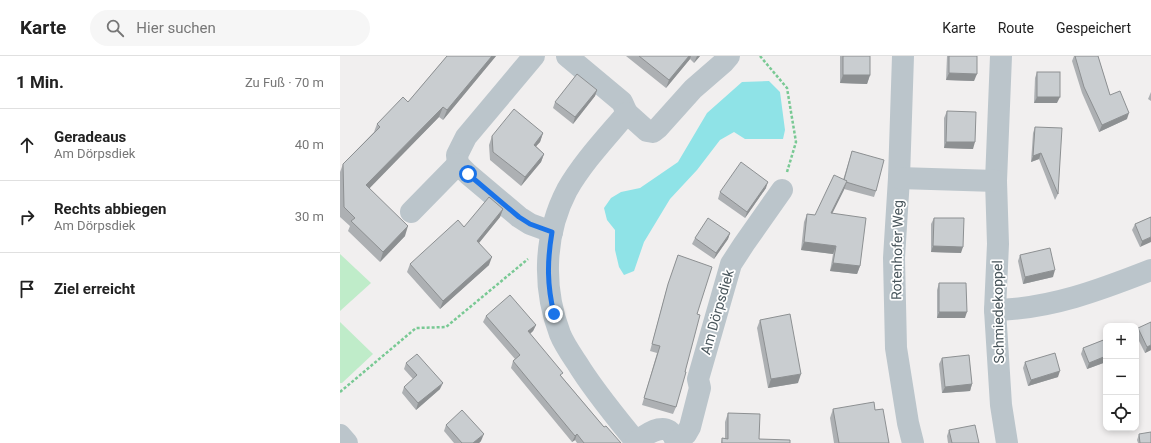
<!DOCTYPE html>
<html lang="de">
<head>
<meta charset="utf-8">
<style>
	:root { --surface:#fff; --page:#f6f6f6; --text:#222; --muted:#767676; --line:#e0e0e0 }
	body { margin:0; font-family:Roboto,sans-serif; background:var(--page); color:var(--text) }
	.controls { position:absolute; right:12px; bottom:12px; display:grid; overflow:hidden; border-radius:8px; box-shadow:0 2px 6px #0003 }
	.controls button { width:36px; height:36px; display:grid; place-items:center; padding:0; border:0; border-bottom:1px solid var(--line); background:var(--surface); color:var(--text); font:20px sans-serif }
	.stop { position:absolute; width:12px; height:12px; margin:-9px; border:3px solid #1a73e8; border-radius:50%; background:#fff }
	.stop.end { background:#1a73e8; border-color:#fff; box-shadow:0 1px 4px #0008 }
	.list { margin:0; padding:0; list-style:none }
	h2 { display:flex; justify-content:space-between; align-items:center; height:52px; margin:0; padding:0 16px; font-size:17px }
	h2 small { font-size:13px; font-weight:400; color:var(--muted) }
	.list li { display:grid; grid-template-columns:26px 1fr auto; gap:12px; align-items:center; box-sizing:border-box; height:72px; padding:0 16px; border-top:1px solid var(--line) }
	.list b { display:block; font-size:15px; white-space:nowrap }
	.list p { margin:0; font-size:13px; white-space:nowrap; color:var(--muted) }
	.list em { font-size:13px; font-style:normal; color:var(--muted) }
	.icon { flex:none; width:22px; height:22px; fill:none; stroke:currentColor; stroke-width:2; stroke-linecap:round; stroke-linejoin:round }
	.map { position:relative; flex:none; width:811px; height:387px; overflow:hidden }
	header { display:flex; align-items:center; gap:24px; box-sizing:border-box; height:56px; padding:0 20px; background:var(--surface); border-bottom:1px solid var(--line) }
	header strong { font-size:19px }
	nav { display:flex; gap:22px; margin-inline-start:auto; font-size:14px }
	.search { width:280px; height:36px; background:var(--page); display:flex; align-items:center; gap:10px; box-sizing:border-box; padding:0 14px; border-radius:22px; color:var(--muted); font-size:15px }
	main { display:flex }
	aside { flex:1; background:var(--surface) }
	.map>svg:first-child { display:block }
	.green { fill:#bfecc9 }
	.water { fill:#8fe3e7 }
	.lines { fill:none; stroke-linecap:round; stroke-linejoin:round }
	.path { stroke:#79c994; stroke-width:2.5; stroke-dasharray:3 2; stroke-linecap:butt }
	.minor { stroke:#bbc5cb; stroke-width:22 }
	.wall { fill:#adb0b3 }
	.shaded-wall { fill:#8d9092 }
	.building { fill:#c9cdd0; stroke:#8d9092 }
	.route { stroke:#1a73e8; stroke-width:5 }
	.labels { text-anchor:middle; stroke-width:3.5; stroke-linejoin:round; paint-order:stroke }
	.street-label { font-size:14px; fill:#48555b; stroke:#fff }
</style>
</head>
<body>
<header>
<strong>Karte</strong>
<div class="search"><svg class="icon" aria-label="search" viewBox="0 0 24 24"><circle cx="10" cy="10" r="6"/><path d="M15 15l6 6"/></svg>Hier suchen</div>
<nav><a>Karte</a><a>Route</a><a>Gespeichert</a></nav>
</header>
<main>
<aside>
<h2>1 Min.<small>Zu Fuß · 70 m</small></h2>
<ul class="list">
<li><svg class="icon" aria-label="ahead" viewBox="0 0 24 24"><path d="M12 20V5M6 11l6-6 6 6"/></svg><div><b>Geradeaus</b><p>Am Dörpsdiek</p></div><em>40 m</em></li>
<li><svg class="icon" aria-label="right" viewBox="0 0 24 24"><path d="M7 20v-9h11M14 6l5 5-5 5"/></svg><div><b>Rechts abbiegen</b><p>Am Dörpsdiek</p></div><em>30 m</em></li>
<li><svg class="icon" aria-label="arrive" viewBox="0 0 24 24"><path d="M6 21V4h12l-3 4 3 4H6"/></svg><div><b>Ziel erreicht</b></div></li>
</ul>
</aside>
<div class="map">
<svg width="811" height="387" viewBox="0 0 811 387">
	<rect width="100%" height="100%" fill="#f1efef"/>
	<g class="green">
		<polygon points="0,198 31,227 0,255"/>
		<polygon points="0,266 33,298 2,327 0,327"/>
	</g>
	<polygon class="water" points="429,25 440,36 445,74 443,83 405,83 394,76 380,84 357,114 330,143 304,186 294,215 284,219 279,211 275,194 275,174 267,164 264,152 271,142 281,136 300,132 338,106 367,57 402,26"/>
	<g class="lines">
		<g class="path">
			<polyline points="420,0 447,32 456,86 447,116"/>
			<polyline points="0,336 76,272 106,271 188,203"/>
		</g>
		<g class="minor">
			<polyline points="194,0 126,81 117,99 118,108 128,118 179,161 190,168 212,176"/>
			<polyline points="227,0 282,46 287,57 307,75 313,76 318,72 353,33 383,7 389,0"/>
			<polyline points="563,0 559,122 554,202 556,292 568,367 573,387"/>
			<polyline points="661,0 656,125 658,188 655,254 661,349 667,387"/>
			<path d="M 287,57 C 266,82 243,106 227,134 C 204,178 202,231 220,278 C 224,288 231,298 237,307 C 254,335 276,361 297,387"/>
			<polyline points="559,122 656,125"/>
			<polyline points="71,156 118,108"/>
			<path d="M 655,254 C 710,253 760,234 811,214"/>
			<polyline points="0,379 7,387"/>
			<path d="M 296,386 C 309,376 330,362 336,387"/>
			<polyline points="336,386 346,378 350,371 360,332 358,323 391,208 404,188 442,134"/>
		</g>
	</g>
	<g class="wall">
		<polygon points="107,0 156,0 103,64 99,61 29,132 65,180 40,206 8,175 10,170 0,161 0,116 3,108 34,76 37,68 68,46"/>
		<polygon points="286,0 360,0 354,7 350,3 326,32"/>
		<polygon points="500,0 530,0 530,19 527,28 500,27"/>
		<polygon points="607,0 637,0 634,25 606,24"/>
		<polygon points="734,0 758,0 770,39 787,63 759,76 742,37 732,5"/>
		<polygon points="697,16 717,47 694,47 695,22"/>
		<polygon points="257,34 255,40 233,68 213,52 215,46"/>
		<polygon points="811,36 811,45 808,43"/>
		<polygon points="607,55 633,93 604,92 604,62"/>
		<polygon points="695,71 718,138 715,144 699,103 691,106 693,77"/>
		<polygon points="203,77 200,86 196,90 204,98 201,106 181,130 150,104 149,89 152,80"/>
		<polygon points="512,95 536,135 534,141 504,133 492,157 520,210 517,218 490,215 493,198 461,194 464,166 467,158 475,159 503,124"/>
		<polygon points="426,132 405,162 378,143 380,136"/>
		<polygon points="163,153 160,161 139,187 149,209 100,253 67,216 70,208 124,171"/>
		<polygon points="811,161 800,191 792,174 795,168"/>
		<polygon points="594,162 621,197 591,196 591,168"/>
		<polygon points="390,177 388,183 374,203 352,188 355,182"/>
		<polygon points="338,199 357,258 345,316 336,351 333,358 302,349 317,297 310,295 326,235"/>
		<polygon points="680,199 713,221 683,228 678,205"/>
		<polygon points="599,227 625,262 597,262 597,234"/>
		<polygon points="146,260 196,269 193,275 190,278 222,321 264,371 281,387 237,387 235,384 232,386 171,312 173,305 175,303 143,266"/>
		<polygon points="420,264 458,327 428,332 417,272"/>
		<polygon points="798,272 811,294 805,297 796,279"/>
		<polygon points="766,283 766,306 747,313 741,298 743,292"/>
		<polygon points="602,302 632,328 630,335 602,337 599,308"/>
		<polygon points="685,306 718,321 688,330 683,312"/>
		<polygon points="66,307 100,333 76,354 62,337 64,331 73,323 64,313"/>
		<polygon points="493,353 535,354 549,387 494,387 490,362"/>
		<polygon points="388,357 419,383 450,387 381,387 382,382 385,382 385,366"/>
		<polygon points="106,369 141,385 139,387 114,387 104,375"/>
		<polygon points="609,374 639,387 608,387 607,380"/>
		<polygon points="799,378 811,387 798,387 797,384"/>
	</g>
	<g class="shaded-wall">
		<polygon points="152,0 156,0 103,64 107,54"/>
		<polygon points="349,0 351,0 350,3 326,32 329,24"/>
		<polygon points="357,0 360,0 354,7"/>
		<polygon points="609,17 637,18 634,25 606,24"/>
		<polygon points="503,19 530,19 527,28 500,27"/>
		<polygon points="257,34 255,40 233,68 235,61"/>
		<polygon points="697,41 720,41 717,47 694,47"/>
		<polygon points="103,51 99,61 23,139 26,129"/>
		<polygon points="789,57 787,63 759,76 762,69"/>
		<polygon points="203,77 200,86 190,97 194,89"/>
		<polygon points="606,86 635,86 633,93 604,92"/>
		<polygon points="701,97 699,103 691,106 693,100"/>
		<polygon points="204,98 201,106 181,130 185,121"/>
		<polygon points="507,125 504,134 488,166 491,157"/>
		<polygon points="428,126 426,132 405,162 407,156"/>
		<polygon points="163,153 160,161 134,193 137,185"/>
		<polygon points="68,170 65,180 40,206 43,196"/>
		<polygon points="390,177 388,183 374,203 376,197"/>
		<polygon points="811,181 811,186 800,191 802,185"/>
		<polygon points="464,186 496,190 493,198 461,194"/>
		<polygon points="593,190 623,191 621,197 591,196"/>
		<polygon points="152,201 149,209 100,253 103,245"/>
		<polygon points="493,207 520,210 517,218 490,215"/>
		<polygon points="715,214 713,221 683,228 685,221"/>
		<polygon points="599,256 627,256 625,262 597,262"/>
		<polygon points="196,269 193,275 186,281 188,275"/>
		<polygon points="811,289 811,294 805,297 807,291"/>
		<polygon points="766,300 766,306 747,313 749,307"/>
		<polygon points="720,315 718,321 688,330 691,324"/>
		<polygon points="461,318 458,327 428,332 431,323"/>
		<polygon points="103,327 100,333 76,354 78,347"/>
		<polygon points="632,328 630,335 602,337 605,331"/>
		<polygon points="144,378 141,385 139,387 133,387"/>
		<polygon points="237,378 235,384 232,386 235,380"/>
	</g>
	<g class="building">
		<polygon points="107,0 152,0 107,54 103,51 26,129 68,170 43,196 11,165 15,162 4,151 3,108 40,71 37,68 63,41 68,46"/>
		<polygon points="299,0 349,0 329,24"/>
		<rect x="503" y="0" width="27" height="19"/>
		<polygon points="609,0 637,0 637,18 609,17"/>
		<polygon points="735,0 758,0 770,39 780,35 789,57 762,69 744,31"/>
		<rect x="697" y="16" width="23" height="25"/>
		<polygon points="237,18 257,34 235,61 215,46"/>
		<polygon points="174,53 203,77 194,89 204,98 185,121 153,96 152,80"/>
		<polygon points="607,55 636,56 635,86 606,86"/>
		<polygon points="695,71 722,72 718,138 701,97 693,100"/>
		<polygon points="512,95 544,104 536,135 506,126 507,125 504,124"/>
		<polygon points="401,106 428,126 407,156 380,136"/>
		<polygon points="494,119 507,125 491,157 526,162 520,210 493,207 496,190 464,186 467,158 475,159"/>
		<polygon points="149,141 163,153 137,185 152,201 103,245 70,208 118,164 124,171"/>
		<polygon points="811,161 811,181 802,185 795,168"/>
		<polygon points="368,162 390,177 376,197 355,182"/>
		<polygon points="594,162 624,162 623,191 593,190"/>
		<polygon points="710,192 715,214 685,221 680,199"/>
		<polygon points="338,199 372,211 357,258 360,259 345,316 346,316 336,351 304,342 320,290 312,288 328,228"/>
		<polygon points="599,227 626,227 627,256 599,256"/>
		<polygon points="170,239 196,269 188,275 223,317 220,319 264,371 266,370 281,387 244,387 237,378 235,380 173,305 180,299 146,260"/>
		<polygon points="450,258 461,318 431,323 420,264"/>
		<polygon points="811,266 811,289 807,291 798,272"/>
		<polygon points="766,283 766,300 749,307 743,292"/>
		<polygon points="715,297 720,315 691,324 685,306"/>
		<polygon points="77,298 103,327 78,347 64,331 77,319 66,307"/>
		<polygon points="629,299 632,328 605,331 602,302"/>
		<polygon points="534,346 535,354 543,353 549,387 499,387 493,353"/>
		<polygon points="122,354 144,378 133,387 122,387 106,369"/>
		<polygon points="388,357 420,358 419,383 450,384 450,387 382,387 382,382 388,383"/>
		<polygon points="635,369 639,387 612,387 609,374"/>
		<polygon points="811,376 811,387 800,387 799,378"/>
	</g>
	<g class="lines">
		<path class="route" d="M 128,118 L 179,161 L 190,168 L 212,176 C 207,206 207,229 214,258"/>
	</g>
	<g class="labels">
		<g class="street-label">
			<text transform="translate(557 194) rotate(-89)" y="5">Rotenhofer Weg</text>
			<text transform="translate(377 256) rotate(-74)" y="5">Am Dörpsdiek</text>
			<text transform="translate(658 256) rotate(-91)" y="5">Schmiedekoppel</text>
		</g>
	</g>
</svg>
<div class="controls">
<button>+</button>
<button>−</button>
<button><svg class="icon" aria-label="locate" viewBox="0 0 24 24"><circle cx="12" cy="12" r="6"/><path d="M12 2v4M12 18v4M2 12h4M18 12h4"/></svg></button>
</div>
<div class="stop" style="left:128px;top:118px"></div>
<div class="stop end" style="left:214px;top:258px"></div>
</div>
</main>
</body>
</html>
